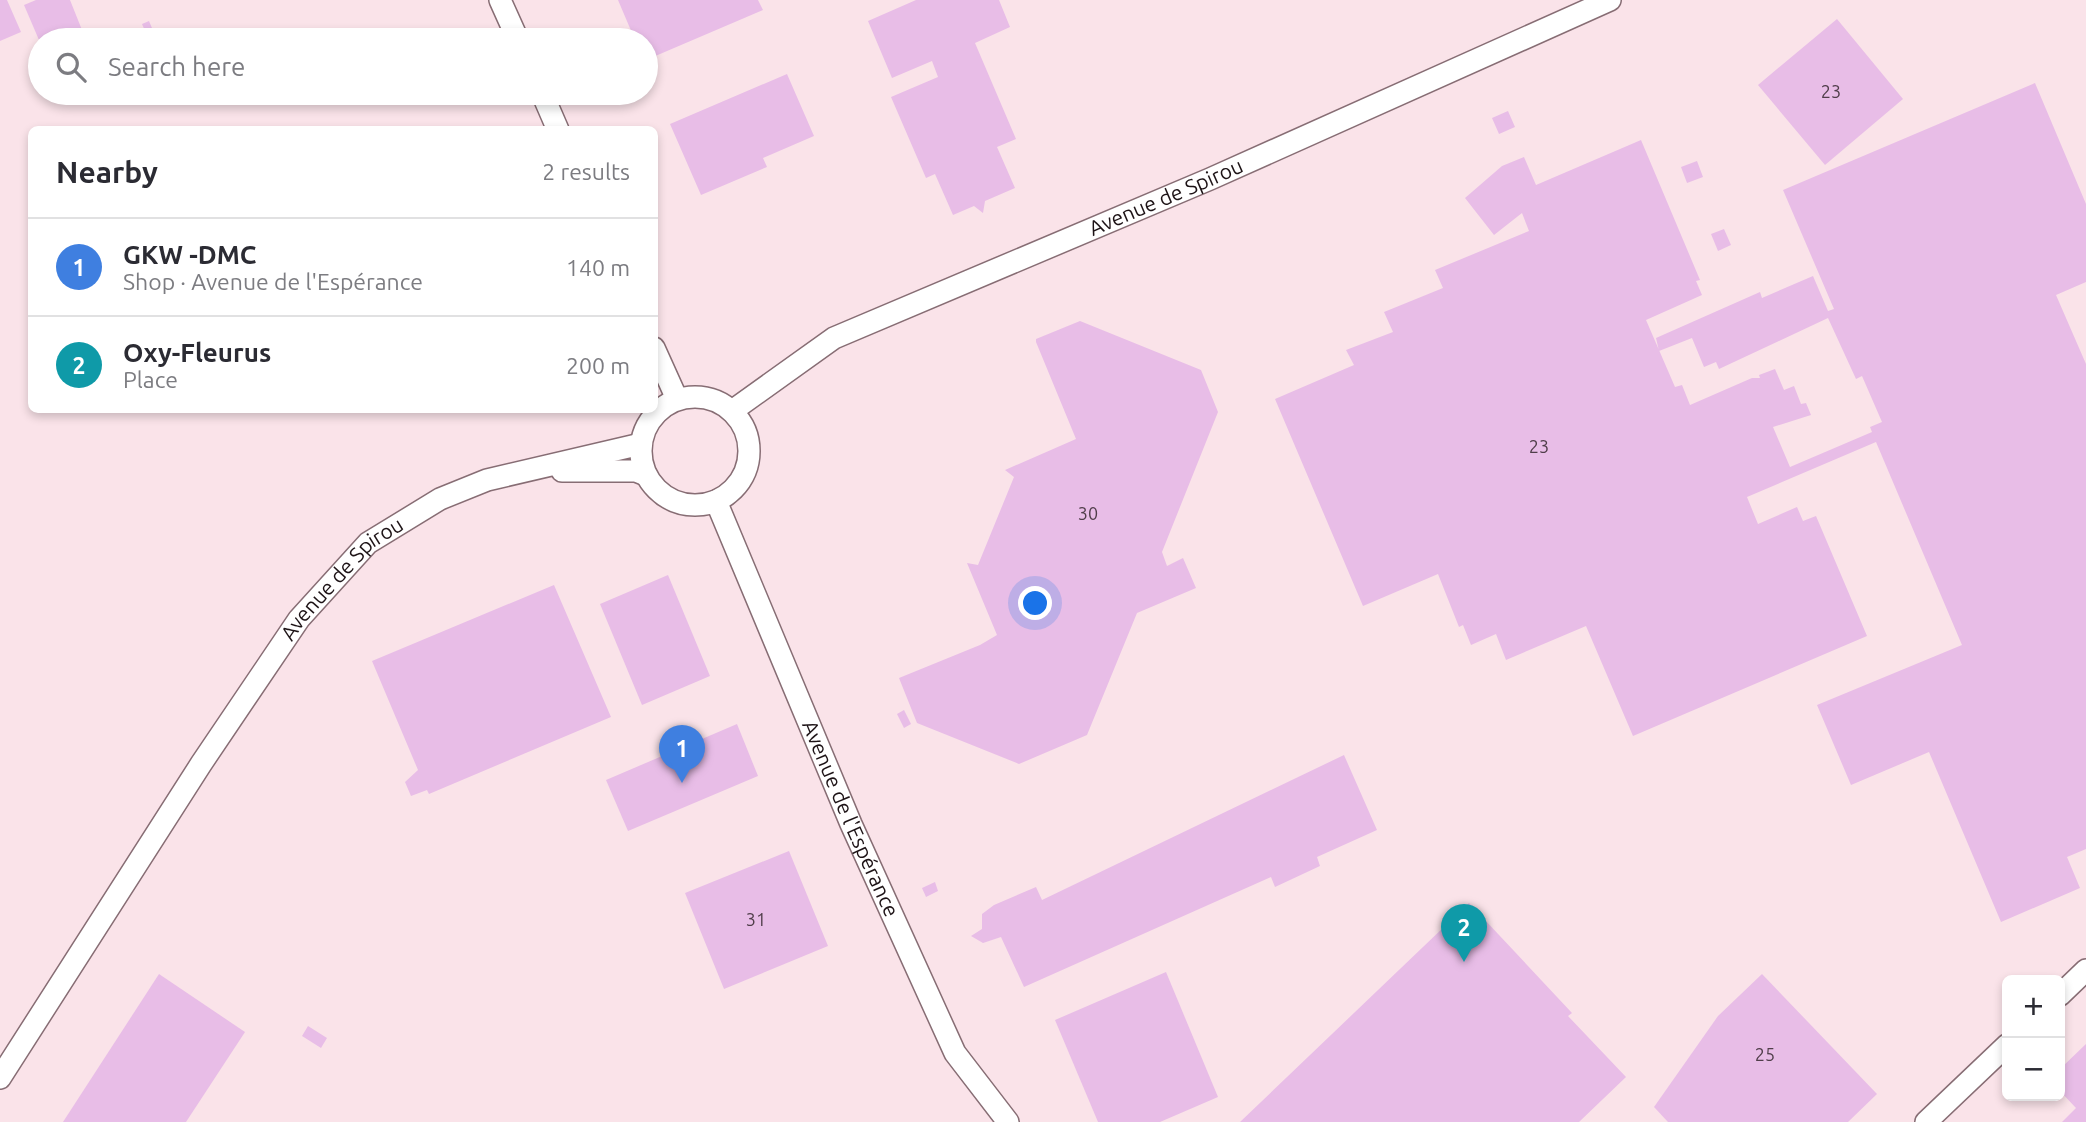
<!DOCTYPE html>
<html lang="en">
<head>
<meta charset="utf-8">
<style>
	:root { --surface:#fff; --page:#f2f2f3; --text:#2b2b33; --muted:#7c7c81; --line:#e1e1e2; --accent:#2c7676 }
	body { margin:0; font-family:Ubuntu,sans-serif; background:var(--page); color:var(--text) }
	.controls { position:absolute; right:21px; bottom:21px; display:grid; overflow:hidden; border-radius:10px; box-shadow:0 4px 10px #0003 }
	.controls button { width:63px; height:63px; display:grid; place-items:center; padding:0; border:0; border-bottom:2px solid var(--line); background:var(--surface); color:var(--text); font:35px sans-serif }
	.you { position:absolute; left:1036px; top:604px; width:24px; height:24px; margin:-18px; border:5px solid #fff; border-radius:50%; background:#1a73e8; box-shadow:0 0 0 10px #1a73e833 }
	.badge { display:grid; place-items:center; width:46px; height:46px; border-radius:50%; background:var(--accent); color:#fff; font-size:23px; font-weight:700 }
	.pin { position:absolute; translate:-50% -58px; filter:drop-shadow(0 2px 4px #0008) }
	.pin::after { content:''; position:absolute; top:37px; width:24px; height:21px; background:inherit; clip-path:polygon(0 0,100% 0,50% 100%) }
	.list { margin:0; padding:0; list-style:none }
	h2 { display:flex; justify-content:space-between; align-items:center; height:91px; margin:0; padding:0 28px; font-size:30px }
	h2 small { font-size:23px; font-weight:400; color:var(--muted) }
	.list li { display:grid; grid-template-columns:46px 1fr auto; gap:21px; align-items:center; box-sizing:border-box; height:98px; padding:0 28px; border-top:2px solid var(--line) }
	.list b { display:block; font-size:26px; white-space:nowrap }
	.list p { margin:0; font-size:23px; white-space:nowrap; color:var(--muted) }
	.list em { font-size:23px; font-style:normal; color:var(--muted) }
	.icon { flex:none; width:38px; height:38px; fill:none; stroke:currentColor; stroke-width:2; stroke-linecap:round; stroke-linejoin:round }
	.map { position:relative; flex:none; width:2086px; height:1122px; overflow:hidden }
	.search { position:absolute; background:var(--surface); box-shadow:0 4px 10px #0003; left:28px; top:28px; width:630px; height:77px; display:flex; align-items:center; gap:18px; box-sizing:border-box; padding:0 24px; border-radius:38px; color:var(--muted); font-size:26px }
	.panel { position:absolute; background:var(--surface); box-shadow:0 4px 10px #0003; left:28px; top:126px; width:630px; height:287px; border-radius:10px }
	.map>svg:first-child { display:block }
	.built { fill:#fae3e9; fill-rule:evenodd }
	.building { fill:#e8bde7 }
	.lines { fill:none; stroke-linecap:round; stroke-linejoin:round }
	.minor-casing { stroke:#876d74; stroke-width:24 }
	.minor { stroke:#fff; stroke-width:21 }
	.labels { text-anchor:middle; stroke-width:6; stroke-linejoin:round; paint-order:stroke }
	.number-label { font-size:18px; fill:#503e4a }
	.street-label { font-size:21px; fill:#1d1316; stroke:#fff }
</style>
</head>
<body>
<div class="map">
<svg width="2086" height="1122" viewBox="0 0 2086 1122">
	<rect width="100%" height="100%" fill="#fef1f4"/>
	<path class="built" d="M 0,0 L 2086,0 L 2086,1122 L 0,1122 ZM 40,40 L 646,40 L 646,93 L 40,93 ZM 32,130 L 654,130 L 654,410 L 32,410 ZM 2007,980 L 2060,980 L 2060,1096 L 2007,1096 Z"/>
	<g class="building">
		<polygon points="0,0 7,0 21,32 0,41"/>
		<polygon points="36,0 70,0 86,40 39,40 24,5"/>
		<polygon points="618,0 758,0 763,10 646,60 646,40 635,40"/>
		<polygon points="916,0 999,0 1010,27 975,43 1016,139 997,147 1015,188 985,201 983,213 974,206 953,215 935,174 926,178 891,97 938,77 932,61 892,78 868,21"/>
		<polygon points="1837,19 1903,99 1825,165 1758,85"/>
		<polygon points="149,21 157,40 149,40 142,24"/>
		<polygon points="787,74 814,136 763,158 767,167 701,195 670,124"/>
		<polygon points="2035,83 2086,204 2086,282 2056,295 2086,364 2086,849 2067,857 2080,888 2001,922 1929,752 1851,785 1817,705 1962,645 1876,442 1747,497 1758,524 1797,507 1803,521 1816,516 1867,636 1633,736 1586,626 1506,660 1496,634 1471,645 1463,625 1459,627 1438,574 1363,606 1275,399 1354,365 1346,350 1393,332 1384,312 1443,288 1435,270 1529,231 1522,213 1494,235 1465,198 1502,166 1524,157 1536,185 1641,140 1700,280 1696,281 1702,295 1646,320 1675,387 1682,385 1690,405 1752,378 1760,378 1759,375 1775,369 1784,390 1794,386 1801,404 1806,403 1811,415 1773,427 1790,467 1872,432 1870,427 1882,422 1862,376 1856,379 1828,318 1719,369 1716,362 1704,367 1692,338 1659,351 1656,338 1760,292 1762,298 1813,276 1828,311 1834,309 1783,190"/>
		<polygon points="1508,111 1515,127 1499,134 1492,118"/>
		<polygon points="1697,161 1703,177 1687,183 1681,167"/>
		<polygon points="1724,229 1731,245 1718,251 1711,234"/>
		<polygon points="1080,321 1201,370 1218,412 1162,552 1167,566 1183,558 1196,588 1137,613 1087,735 1019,764 917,723 899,678 980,645 997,635 967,563 978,565 1014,477 1005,470 1076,439 1036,342 1036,339"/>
		<polygon points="668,575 710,676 642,705 600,604"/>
		<polygon points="554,585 611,717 429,794 427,790 411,796 405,782 418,770 372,661"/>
		<polygon points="904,710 911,724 904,728 897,714"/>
		<polygon points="737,724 758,776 628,831 606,780"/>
		<polygon points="1344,755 1377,830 1317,857 1320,866 1275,887 1271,877 1024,987 1001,937 983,943 971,936 982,929 982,914 994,905 1036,887 1042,900"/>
		<polygon points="789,851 828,946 724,989 685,893"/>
		<polygon points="935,882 938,891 926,897 922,888"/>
		<polygon points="1469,903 1572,1013 1568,1016 1626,1077 1579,1122 1240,1122"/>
		<polygon points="1166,972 1218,1097 1160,1122 1098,1122 1055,1020"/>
		<polygon points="159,974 245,1032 186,1122 63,1122"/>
		<polygon points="1762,974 1877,1094 1848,1122 1668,1122 1654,1107 1718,1016"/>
		<polygon points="308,1026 327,1038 321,1048 302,1036"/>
		<polygon points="2086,1044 2086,1122 2062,1122 2076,1108 2060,1091 2060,1069"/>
	</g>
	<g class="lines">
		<g class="minor-casing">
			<g id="minor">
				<polyline points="500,0 518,40"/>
				<polyline points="542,93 558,130"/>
				<polyline points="654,348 677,399"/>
				<circle cx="695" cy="451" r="54"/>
				<path id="s1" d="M 732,411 L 834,338 L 1210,179 L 1610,0"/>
				<polyline points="562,471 636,471 646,475"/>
				<path id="s2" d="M 716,501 L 851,824 L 955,1053 L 1008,1122"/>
				<polyline points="2060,995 2086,970"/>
				<path id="s3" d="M 0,1078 L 201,764 L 299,619 L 368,543 L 440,499 L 487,480 L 641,444"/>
				<polyline points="1926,1122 2007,1045"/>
			</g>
		</g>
		<use href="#minor" class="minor"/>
	</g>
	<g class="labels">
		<g class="number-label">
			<text x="1831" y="98">23</text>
			<text x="1539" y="453">23</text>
			<text x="1088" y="520">30</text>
			<text x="756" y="926">31</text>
			<text x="1765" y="1061">25</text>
		</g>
		<g class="street-label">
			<text dy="7" stroke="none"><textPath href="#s1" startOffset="486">Avenue de Spirou</textPath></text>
			<text dy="7" stroke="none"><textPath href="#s3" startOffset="607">Avenue de Spirou</textPath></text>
			<text dy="7" stroke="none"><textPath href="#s2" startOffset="345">Avenue de l'Espérance</textPath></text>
		</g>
	</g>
</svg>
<div class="controls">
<button>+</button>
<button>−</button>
</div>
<div class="you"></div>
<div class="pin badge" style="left:682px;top:783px;background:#3f7fe0">1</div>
<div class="pin badge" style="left:1464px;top:962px;background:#0f9aa8">2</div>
<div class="search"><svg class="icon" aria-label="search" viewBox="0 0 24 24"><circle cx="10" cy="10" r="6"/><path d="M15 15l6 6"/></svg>Search here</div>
<section class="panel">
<h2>Nearby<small>2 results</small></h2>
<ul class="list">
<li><span class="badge" style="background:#3f7fe0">1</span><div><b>GKW -DMC</b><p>Shop · Avenue de l'Espérance</p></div><em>140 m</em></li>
<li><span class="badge" style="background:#0f9aa8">2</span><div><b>Oxy-Fleurus</b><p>Place</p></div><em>200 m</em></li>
</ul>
</section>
</div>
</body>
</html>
